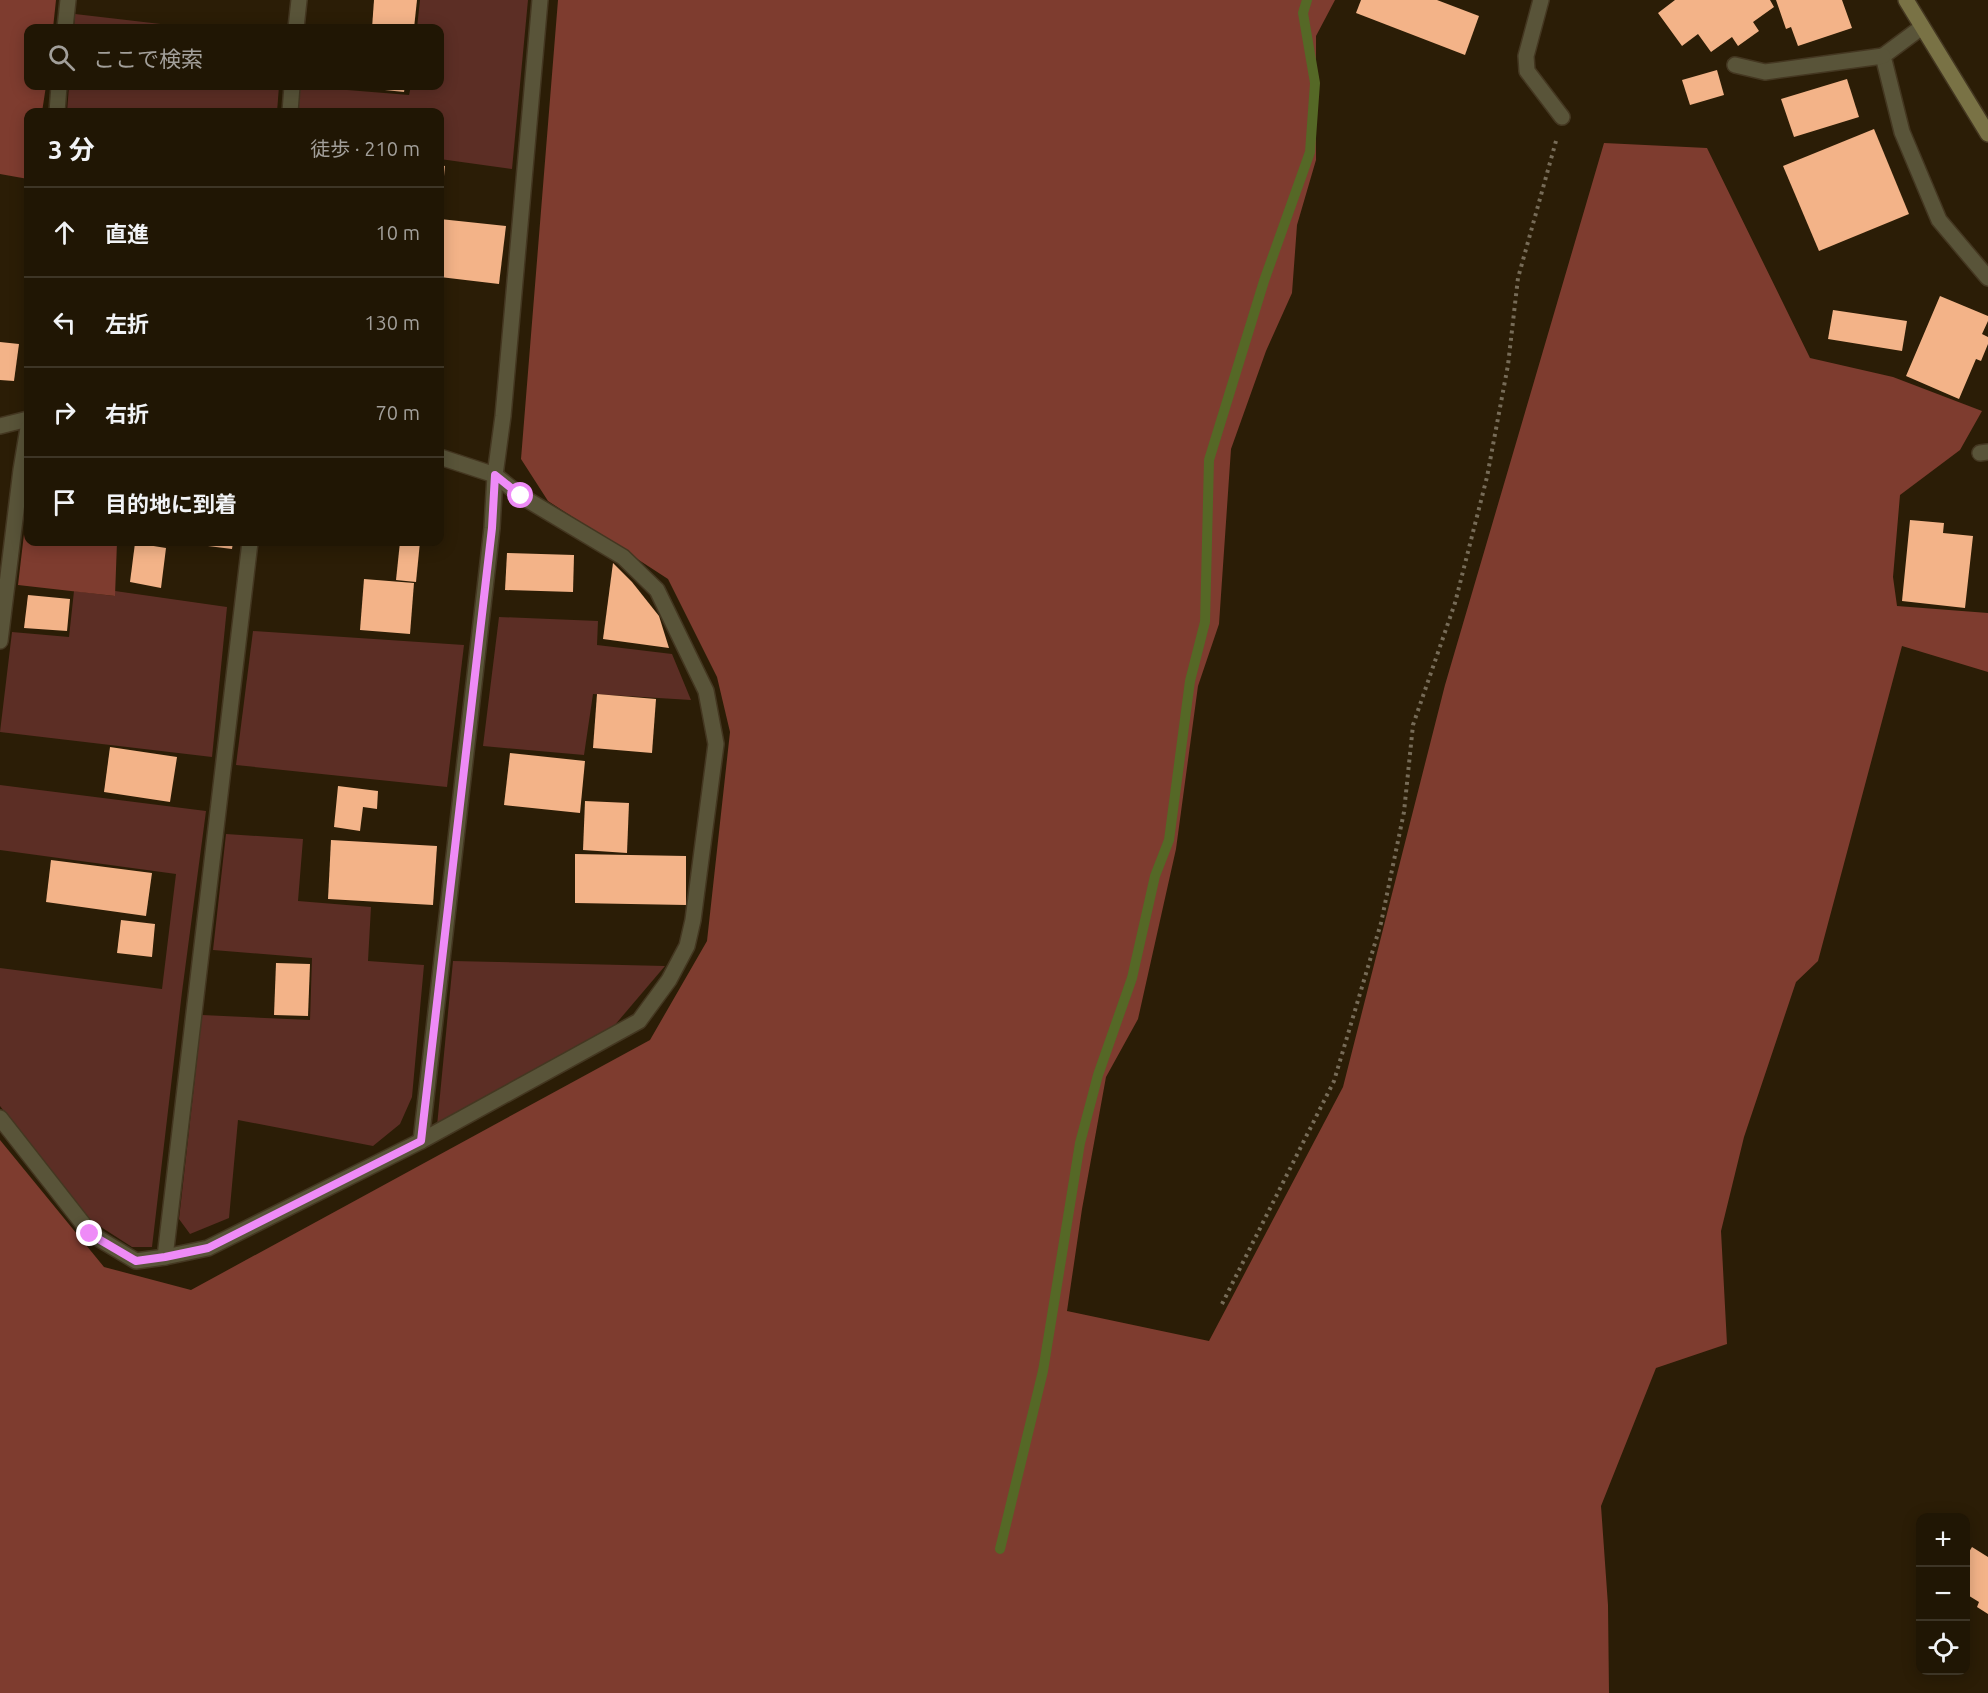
<!DOCTYPE html>
<html lang="ja">
<head>
<meta charset="utf-8">
<style>
	:root { --surface:#201604; --page:#2d2313; --text:#f1f3f6; --muted:#a29f9a; --line:#3d3526 }
	body { margin:0; font-family:Ubuntu,"Noto Sans JP",sans-serif; background:var(--page); color:var(--text) }
	.controls { position:absolute; right:18px; bottom:18px; display:grid; overflow:hidden; border-radius:12px; box-shadow:0 3px 15px #0003 }
	.controls button { width:54px; height:54px; display:grid; place-items:center; padding:0; border:0; border-bottom:2px solid var(--line); background:var(--surface); color:var(--text); font:30px sans-serif }
	.stop { position:absolute; width:18px; height:18px; margin:-14px; border:4px solid #ee8bf7; border-radius:50%; background:#fff }
	.stop.end { background:#ee8bf7; border-color:#fff; box-shadow:0 2px 6px #0008 }
	.list { margin:0; padding:0; list-style:none }
	h2 { display:flex; justify-content:space-between; align-items:center; height:78px; margin:0; padding:0 24px; font-size:26px }
	h2 small { font-size:20px; font-weight:400; color:var(--muted) }
	.list li { display:grid; grid-template-columns:39px 1fr auto; gap:18px; align-items:center; box-sizing:border-box; height:90px; padding:0 24px; border-top:2px solid var(--line) }
	.list b { display:block; font-size:22px; white-space:nowrap }
	.list em { font-size:20px; font-style:normal; color:var(--muted) }
	.icon { flex:none; width:33px; height:33px; fill:none; stroke:currentColor; stroke-width:2; stroke-linecap:round; stroke-linejoin:round }
	.map { position:relative; flex:none; width:1988px; height:1693px; overflow:hidden }
	.search { position:absolute; background:var(--surface); box-shadow:0 3px 15px #0003; left:24px; top:24px; width:420px; height:66px; display:flex; align-items:center; gap:15px; box-sizing:border-box; padding:0 21px; border-radius:12px; color:var(--muted); font-size:22px }
	.panel { position:absolute; background:var(--surface); box-shadow:0 3px 15px #0003; left:24px; top:108px; width:420px; height:438px; border-radius:12px }
	.map>svg:first-child { display:block }
	.green { fill:#5c2e25 }
	.forest { fill:#7e3c2f }
	.lines { fill:none; stroke-linecap:round; stroke-linejoin:round }
	.stream { stroke:#556826; stroke-width:10 }
	.building { fill:#f3b388 }
	.service-casing { stroke:#443721; stroke-width:18 }
	.secondary-casing { stroke:#443721; stroke-width:18 }
	.path { stroke:#776c58; stroke-width:4; stroke-dasharray:3 4.5; stroke-linecap:butt }
	.service { stroke:#595439; stroke-width:15 }
	.secondary { stroke:#797245; stroke-width:15 }
	.route { stroke:#ee8bf7; stroke-width:8 }
</style>
</head>
<body>
<div class="map">
<svg width="1988" height="1693" viewBox="0 0 1988 1693">
	<rect width="100%" height="100%" fill="#2b1d06"/>
	<g class="green">
		<polygon points="420,0 528,0 512,169 440,159 440,112 296,112 298,86 409,95 411,86 440,86 440,28 417,28"/>
		<polygon points="75,14 195,28 74,28"/>
		<polygon points="69,86 279,86 277,112 67,112"/>
		<polygon points="74,591 114,596 115,591 227,607 212,757 0,732 12,632 69,637"/>
		<polygon points="499,617 598,621 597,645 672,654 691,700 593,694 584,755 483,746"/>
		<polygon points="253,631 464,645 447,787 236,765"/>
		<polygon points="0,785 206,811 182,992 152,1247 132,1247 87,1218 0,1106 0,968 162,989 176,874 0,850"/>
		<polygon points="226,834 303,839 298,901 371,907 368,961 424,965 412,1097 400,1124 373,1146 238,1120 229,1218 190,1234 179,1219 202,1015 310,1020 312,958 213,950"/>
		<polygon points="453,961 665,966 614,1026 542,1069 437,1126"/>
	</g>
	<g class="forest">
		<polygon points="0,0 56,0 53,28 28,28 28,86 46,86 42,112 28,112 28,179 0,174"/>
		<polygon points="558,0 1335,0 1316,36 1316,160 1297,225 1292,293 1266,351 1231,449 1219,624 1198,686 1176,849 1138,1019 1106,1077 1082,1209 1067,1311 1209,1341 1343,1087 1445,685 1604,143 1707,148 1810,358 1893,377 1982,411 1960,450 1900,495 1893,577 1897,606 1988,613 1988,672 1902,646 1818,961 1796,982 1744,1137 1721,1231 1727,1344 1656,1368 1601,1506 1608,1605 1609,1693 0,1693 0,1140 104,1267 191,1290 650,1040 707,941 730,732 717,677 668,579 548,501 521,459"/>
		<polygon points="28,500 28,542 117,542 115,596 18,585"/>
	</g>
	<g class="lines">
		<polyline class="stream" points="1000,1549 1043,1371 1080,1143 1098,1075 1132,978 1155,876 1169,840 1190,681 1205,622 1209,460 1264,281 1310,152 1315,83 1303,13 1307,0"/>
	</g>
	<g class="building">
		<polygon points="374,0 417,0 414,28 372,28"/>
		<polygon points="1361,0 1437,0 1479,16 1465,55 1356,13"/>
		<polygon points="1675,0 1770,0 1774,7 1753,22 1759,31 1738,46 1732,37 1711,52 1698,34 1682,46 1658,13"/>
		<polygon points="1776,0 1842,0 1852,28 1798,46 1791,27 1786,29"/>
		<polygon points="1717,70 1724,95 1690,105 1682,80"/>
		<polygon points="1847,79 1859,117 1794,137 1781,99"/>
		<polygon points="356,86 405,86 404,92 356,87"/>
		<polygon points="1874,129 1909,214 1819,251 1783,166"/>
		<polygon points="440,165 445,166 442,196 440,196"/>
		<polygon points="440,219 506,226 499,284 440,277"/>
		<polygon points="1940,296 1988,316 1988,321 1982,334 1988,337 1988,344 1981,361 1976,359 1959,399 1906,376"/>
		<polygon points="1833,310 1907,321 1902,351 1828,339"/>
		<polygon points="0,342 19,344 14,381 0,380"/>
		<polygon points="1910,520 1944,523 1943,533 1973,536 1965,608 1902,601"/>
		<polygon points="184,542 233,542 232,549 184,543"/>
		<polygon points="400,542 420,542 416,582 396,580"/>
		<polygon points="135,543 166,548 161,588 130,582"/>
		<polygon points="507,553 574,555 573,592 505,590"/>
		<polygon points="613,563 632,582 659,616 669,648 603,639"/>
		<polygon points="364,579 414,583 410,634 360,630"/>
		<polygon points="28,595 70,599 67,631 24,628"/>
		<polygon points="597,694 656,699 652,753 593,748"/>
		<polygon points="110,747 177,757 170,802 104,792"/>
		<polygon points="510,753 585,761 580,813 504,805"/>
		<polygon points="338,786 378,791 377,809 363,807 360,831 334,827"/>
		<polygon points="585,801 629,803 627,853 583,850"/>
		<polygon points="331,840 437,846 433,905 328,899"/>
		<polygon points="575,854 686,856 686,905 575,903"/>
		<polygon points="51,860 152,873 146,916 46,902"/>
		<polygon points="121,920 155,924 152,957 117,953"/>
		<polygon points="276,963 310,964 308,1016 274,1015"/>
		<polygon points="1972,1547 1988,1557 1988,1614 1977,1607 1979,1602 1966,1594 1966,1557"/>
	</g>
	<g class="lines">
		<g class="service-casing">
			<g id="service">
				<polyline points="1541,0 1526,56 1527,71 1562,117"/>
				<polyline points="1922,27 1883,56 1902,132 1939,220 1988,278"/>
				<polyline points="65,28 68,0"/>
				<polyline points="296,28 299,0"/>
				<polyline points="1735,65 1765,72 1883,56"/>
				<polyline points="57,112 59,86"/>
				<polyline points="290,112 292,86"/>
				<polyline points="0,426 28,419"/>
				<polyline points="1980,453 1988,452"/>
				<polyline points="0,641 21,470 28,428"/>
				<polyline points="0,1118 91,1234 136,1261 165,1257 208,1248 421,1141 639,1021 669,980 687,946 693,920 716,744 706,691 657,590 623,557 521,496 495,475 440,457"/>
				<polyline points="421,1141 492,528 495,475 503,416 540,0"/>
				<polyline points="165,1257 250,542"/>
			</g>
		</g>
		<g class="secondary-casing">
			<polyline id="secondary" points="1906,0 1988,134"/>
		</g>
		<polyline class="path" points="1222,1304 1334,1081 1381,923 1404,812 1413,725 1455,603 1487,477 1508,365 1518,278 1556,141"/>
		<use href="#service" class="service"/>
		<use href="#secondary" class="secondary"/>
	</g>
	<g class="lines">
		<polyline class="route" points="90,1234 136,1261 165,1257 208,1248 421,1141 492,528 495,475 521,496"/>
	</g>
</svg>
<div class="controls">
<button>+</button>
<button>−</button>
<button><svg class="icon" aria-label="locate" viewBox="0 0 24 24"><circle cx="12" cy="12" r="6"/><path d="M12 2v4M12 18v4M2 12h4M18 12h4"/></svg></button>
</div>
<div class="stop" style="left:521px;top:496px"></div>
<div class="stop end" style="left:90px;top:1234px"></div>
<div class="search"><svg class="icon" aria-label="search" viewBox="0 0 24 24"><circle cx="10" cy="10" r="6"/><path d="M15 15l6 6"/></svg>ここで検索</div>
<section class="panel">
<h2>3 分<small>徒歩 · 210 m</small></h2>
<ul class="list">
<li><svg class="icon" aria-label="ahead" viewBox="0 0 24 24"><path d="M12 20V5M6 11l6-6 6 6"/></svg><div><b>直進</b></div><em>10 m</em></li>
<li><svg class="icon" aria-label="left" viewBox="0 0 24 24"><path d="M17 20v-9H6M10 6l-5 5 5 5"/></svg><div><b>左折</b></div><em>130 m</em></li>
<li><svg class="icon" aria-label="right" viewBox="0 0 24 24"><path d="M7 20v-9h11M14 6l5 5-5 5"/></svg><div><b>右折</b></div><em>70 m</em></li>
<li><svg class="icon" aria-label="arrive" viewBox="0 0 24 24"><path d="M6 21V4h12l-3 4 3 4H6"/></svg><div><b>目的地に到着</b></div></li>
</ul>
</section>
</div>
</body>
</html>
